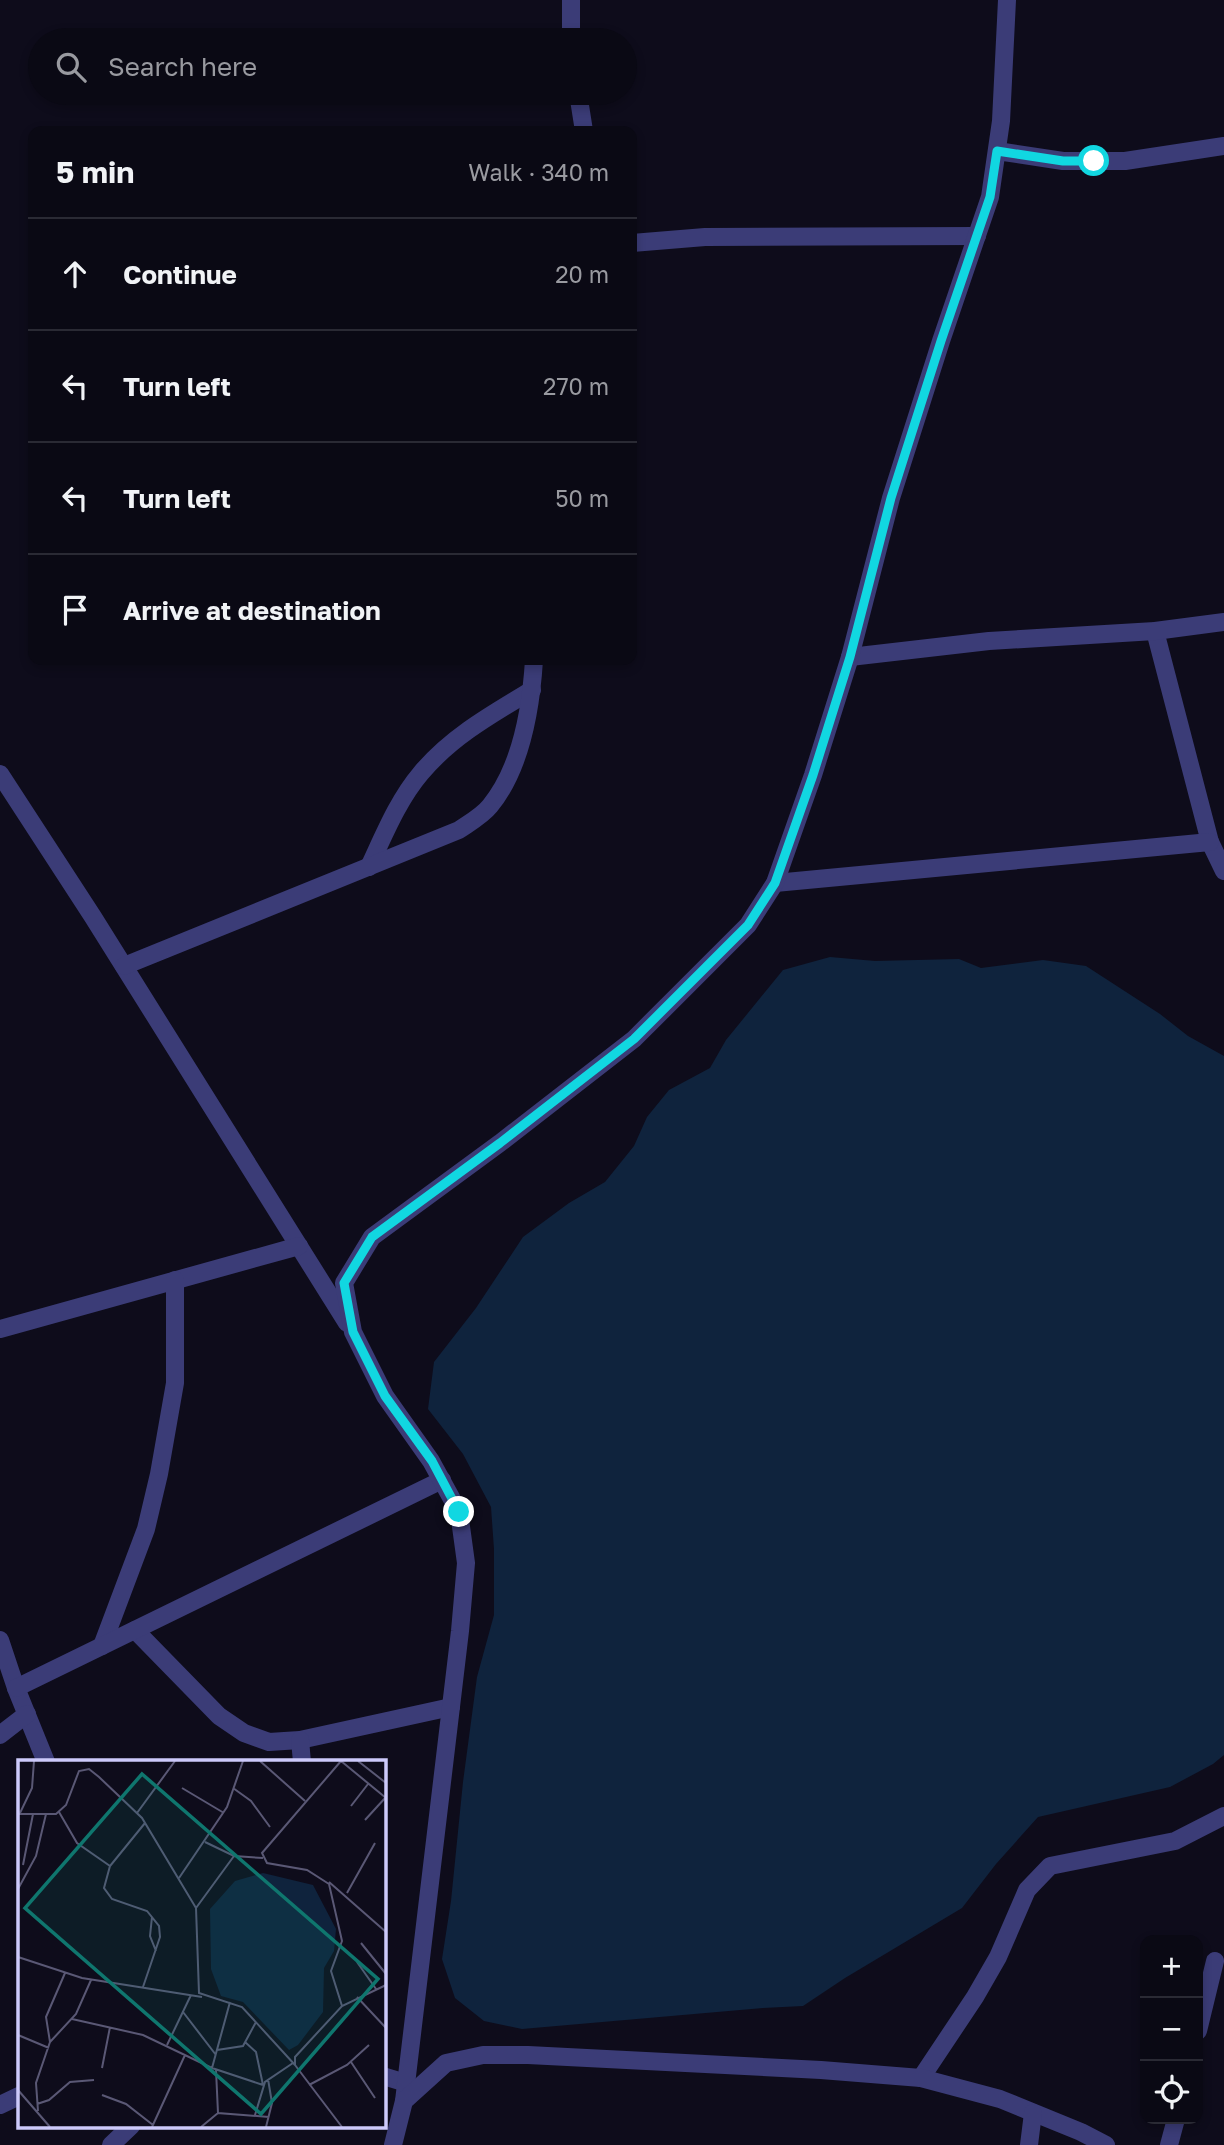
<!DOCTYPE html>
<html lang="en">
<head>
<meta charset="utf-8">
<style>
	:root { --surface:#0a0914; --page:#181722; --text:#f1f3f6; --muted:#999aa0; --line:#2a2a34 }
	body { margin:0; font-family:"Golos Text",sans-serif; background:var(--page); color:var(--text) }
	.controls { position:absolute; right:21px; bottom:21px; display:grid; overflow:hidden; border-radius:14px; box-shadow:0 4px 10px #0003 }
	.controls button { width:63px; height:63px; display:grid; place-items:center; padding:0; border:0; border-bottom:2px solid var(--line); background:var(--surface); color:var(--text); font:35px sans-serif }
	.stop { position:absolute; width:21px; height:21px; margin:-16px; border:5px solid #11d7e1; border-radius:50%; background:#fff }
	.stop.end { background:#11d7e1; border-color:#fff; box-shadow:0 2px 7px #0008 }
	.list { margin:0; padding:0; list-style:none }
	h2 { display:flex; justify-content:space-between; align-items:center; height:91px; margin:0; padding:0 28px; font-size:30px }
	h2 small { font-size:23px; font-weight:400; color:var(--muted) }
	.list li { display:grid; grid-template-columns:46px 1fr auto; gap:21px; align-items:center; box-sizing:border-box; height:112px; padding:0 28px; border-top:2px solid var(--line) }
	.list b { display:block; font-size:26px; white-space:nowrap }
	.list em { font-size:23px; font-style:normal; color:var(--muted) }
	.icon { flex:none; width:38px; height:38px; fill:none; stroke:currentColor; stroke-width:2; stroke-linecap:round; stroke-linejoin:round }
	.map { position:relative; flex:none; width:1224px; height:2145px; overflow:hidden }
	.search { position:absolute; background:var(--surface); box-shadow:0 4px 10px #0003; left:28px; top:28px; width:609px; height:77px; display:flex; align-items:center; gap:18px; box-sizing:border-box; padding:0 24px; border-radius:38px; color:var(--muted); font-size:26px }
	.panel { position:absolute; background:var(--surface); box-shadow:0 4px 10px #0003; left:28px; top:126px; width:609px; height:539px; border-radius:14px }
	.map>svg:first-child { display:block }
	.water { fill:#0f233d }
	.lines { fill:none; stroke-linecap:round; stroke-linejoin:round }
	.minor { stroke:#3b3c77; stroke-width:18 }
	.route { stroke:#11d7e1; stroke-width:9 }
	.inset-road { fill:none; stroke:#5a5875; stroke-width:2 }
	.view { fill:#0f766e; fill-opacity:0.15; stroke:#0f766e; stroke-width:3.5 }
	.inset-edge { fill:none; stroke:#cdcafb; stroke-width:3.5 }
</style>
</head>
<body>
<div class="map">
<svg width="1224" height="2145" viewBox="0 0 1224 2145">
	<rect width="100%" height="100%" fill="#0e0c1b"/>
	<polygon class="water" points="830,957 875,961 959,959 981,968 1043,960 1086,966 1160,1014 1188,1036 1224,1056 1224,1755 1213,1764 1170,1787 1038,1817 996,1864 962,1908 845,1978 803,2006 763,2008 522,2029 484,2021 455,1998 442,1959 451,1901 463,1782 477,1677 494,1615 494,1549 491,1507 463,1454 428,1409 434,1362 476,1308 523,1237 569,1203 605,1182 634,1146 647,1117 669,1090 710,1068 726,1040 783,970"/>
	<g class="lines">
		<g class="minor">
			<polyline points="571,0 571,40"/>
			<polyline points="578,93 584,131"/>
			<polyline points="997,151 1063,161 1125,161 1224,146"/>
			<polyline points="632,243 705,237 977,236"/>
			<polyline points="1155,631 1210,842 1224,871"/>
			<polyline points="850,657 989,641 1155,631 1224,622"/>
			<polyline points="0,774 93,917 347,1323"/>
			<path d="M 369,867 C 384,835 398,800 421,773 C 451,737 492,714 532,690"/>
			<polyline points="775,883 1210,842"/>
			<path d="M 124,966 L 459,830 C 469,823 482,816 490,806 C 522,767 531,708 534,660"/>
			<polyline points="0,1329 299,1246"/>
			<polyline points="135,1630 219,1716 244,1733 269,1742 300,1740 451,1707"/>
			<polyline points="0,1640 16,1688 46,1762"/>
			<polyline points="102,1646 146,1529 159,1474 175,1383 175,1280"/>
			<polyline points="16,1688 442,1480"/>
			<polyline points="0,1735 27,1714"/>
			<polyline points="300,1740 302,1762"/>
			<polyline points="1198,2031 1215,1961"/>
			<polyline points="383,2076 406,2083"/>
			<polyline points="921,2078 975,1997 998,1957 1027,1890 1050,1866 1175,1841 1224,1816"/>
			<polyline points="404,2101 460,1631 466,1563 459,1512 431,1461 385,1396 353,1332 344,1283 372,1237 500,1143 634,1039 748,925 775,883 813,775 850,657 891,498 941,341 990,197 1001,121 1007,0"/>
			<polyline points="0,2105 19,2096"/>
			<polyline points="111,2145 131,2126"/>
			<polyline points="393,2145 404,2101 446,2063 483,2055 528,2055 821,2070 921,2078 1000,2099 1081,2132 1106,2145"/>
			<polyline points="1029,2145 1033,2113"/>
			<polyline points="1169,2145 1176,2119"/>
		</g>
	</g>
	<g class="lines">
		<polyline class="route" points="459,1512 432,1461 385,1396 353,1332 344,1283 372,1237 500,1143 634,1039 748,925 775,883 813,775 850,657 891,498 941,341 990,197 997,151 1063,161 1094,161"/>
	</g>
	<g transform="translate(18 1760)">
		<rect width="368" height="368" fill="#0e0c1b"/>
		<path d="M 245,113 L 295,125 L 318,169 L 316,191 L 306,208 L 305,252 L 280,285 L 271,290 L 225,242 L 203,236 L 193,209 L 192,149 L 217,121 Z" fill="#0f233d"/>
		<path class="inset-road" d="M 242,1 L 287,41M 323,1 L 244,93 L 249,103 L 289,110 L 311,124 L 324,181 L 313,211 L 324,246M 323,1 L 368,38M 340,1 L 368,23M 164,28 L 206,53M 215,28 L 233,41 L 252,67M 333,46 L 350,24M 41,52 L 59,83 L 92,106M 2,53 L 14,28 L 16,1M 119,53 L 157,1M 0,54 L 38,54 L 48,45 L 61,11 L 71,9 L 81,17 L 124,58 L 178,148 L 181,233 L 224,247 L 277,305M 347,60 L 368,37M 187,82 L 216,96 L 245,98M 5,105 L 15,54M 161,118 L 209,47 L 225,1M 311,122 L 368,172M 0,129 L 18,96 L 28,54M 329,133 L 357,83M 178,148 L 216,96M 134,157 L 132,176 L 138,191M 343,183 L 368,214M 0,197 L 64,218 L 184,237M 339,202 L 358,229M 125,227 L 142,177 L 141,166 L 129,151 L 94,139 L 86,128 L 92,106 L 127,63M 339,237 L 368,268M 165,252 L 198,295M 54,259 L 125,275 L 194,308 L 245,325M 0,275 L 31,288M 32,282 L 58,254 L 73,220M 227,282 L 238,292 L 245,325M 149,285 L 173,235M 199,290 L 225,286 L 238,262M 333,302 L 357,338M 84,308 L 92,267M 194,308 L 212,242M 198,310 L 200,353 L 251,357M 291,325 L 329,305 L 351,285M 0,330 L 32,367M 84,335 L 108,344 L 135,365M 19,344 L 31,340 L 52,322 L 76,320M 20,351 L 18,323 L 32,282 L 28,257 L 47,213M 237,355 L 247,322 L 275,303M 134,367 L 167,295M 183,367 L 200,353M 248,367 L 254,343 L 250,319M 324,367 L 277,305 L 277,297 L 324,246 L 368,225"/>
		<path class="view" d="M 124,14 L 360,219 L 243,354 L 7,148 Z"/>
		<rect width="368" height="368" class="inset-edge"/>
	</g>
</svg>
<div class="controls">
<button>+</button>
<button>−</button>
<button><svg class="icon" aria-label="locate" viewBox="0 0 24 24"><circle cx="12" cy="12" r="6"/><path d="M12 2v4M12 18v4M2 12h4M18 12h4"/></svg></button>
</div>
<div class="stop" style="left:1094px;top:161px"></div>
<div class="stop end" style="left:459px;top:1512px"></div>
<div class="search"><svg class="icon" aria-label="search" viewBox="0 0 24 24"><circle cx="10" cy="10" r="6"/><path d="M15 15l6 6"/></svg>Search here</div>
<section class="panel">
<h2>5 min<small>Walk · 340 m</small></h2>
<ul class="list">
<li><svg class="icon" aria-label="ahead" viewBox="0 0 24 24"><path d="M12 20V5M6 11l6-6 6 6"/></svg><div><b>Continue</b></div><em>20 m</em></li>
<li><svg class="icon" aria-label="left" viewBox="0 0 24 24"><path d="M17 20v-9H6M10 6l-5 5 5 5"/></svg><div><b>Turn left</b></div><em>270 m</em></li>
<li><svg class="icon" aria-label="left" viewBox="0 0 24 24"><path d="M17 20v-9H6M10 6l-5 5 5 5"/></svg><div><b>Turn left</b></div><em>50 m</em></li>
<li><svg class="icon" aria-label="arrive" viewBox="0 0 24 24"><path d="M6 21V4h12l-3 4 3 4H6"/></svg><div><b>Arrive at destination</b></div></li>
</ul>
</section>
</div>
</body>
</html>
